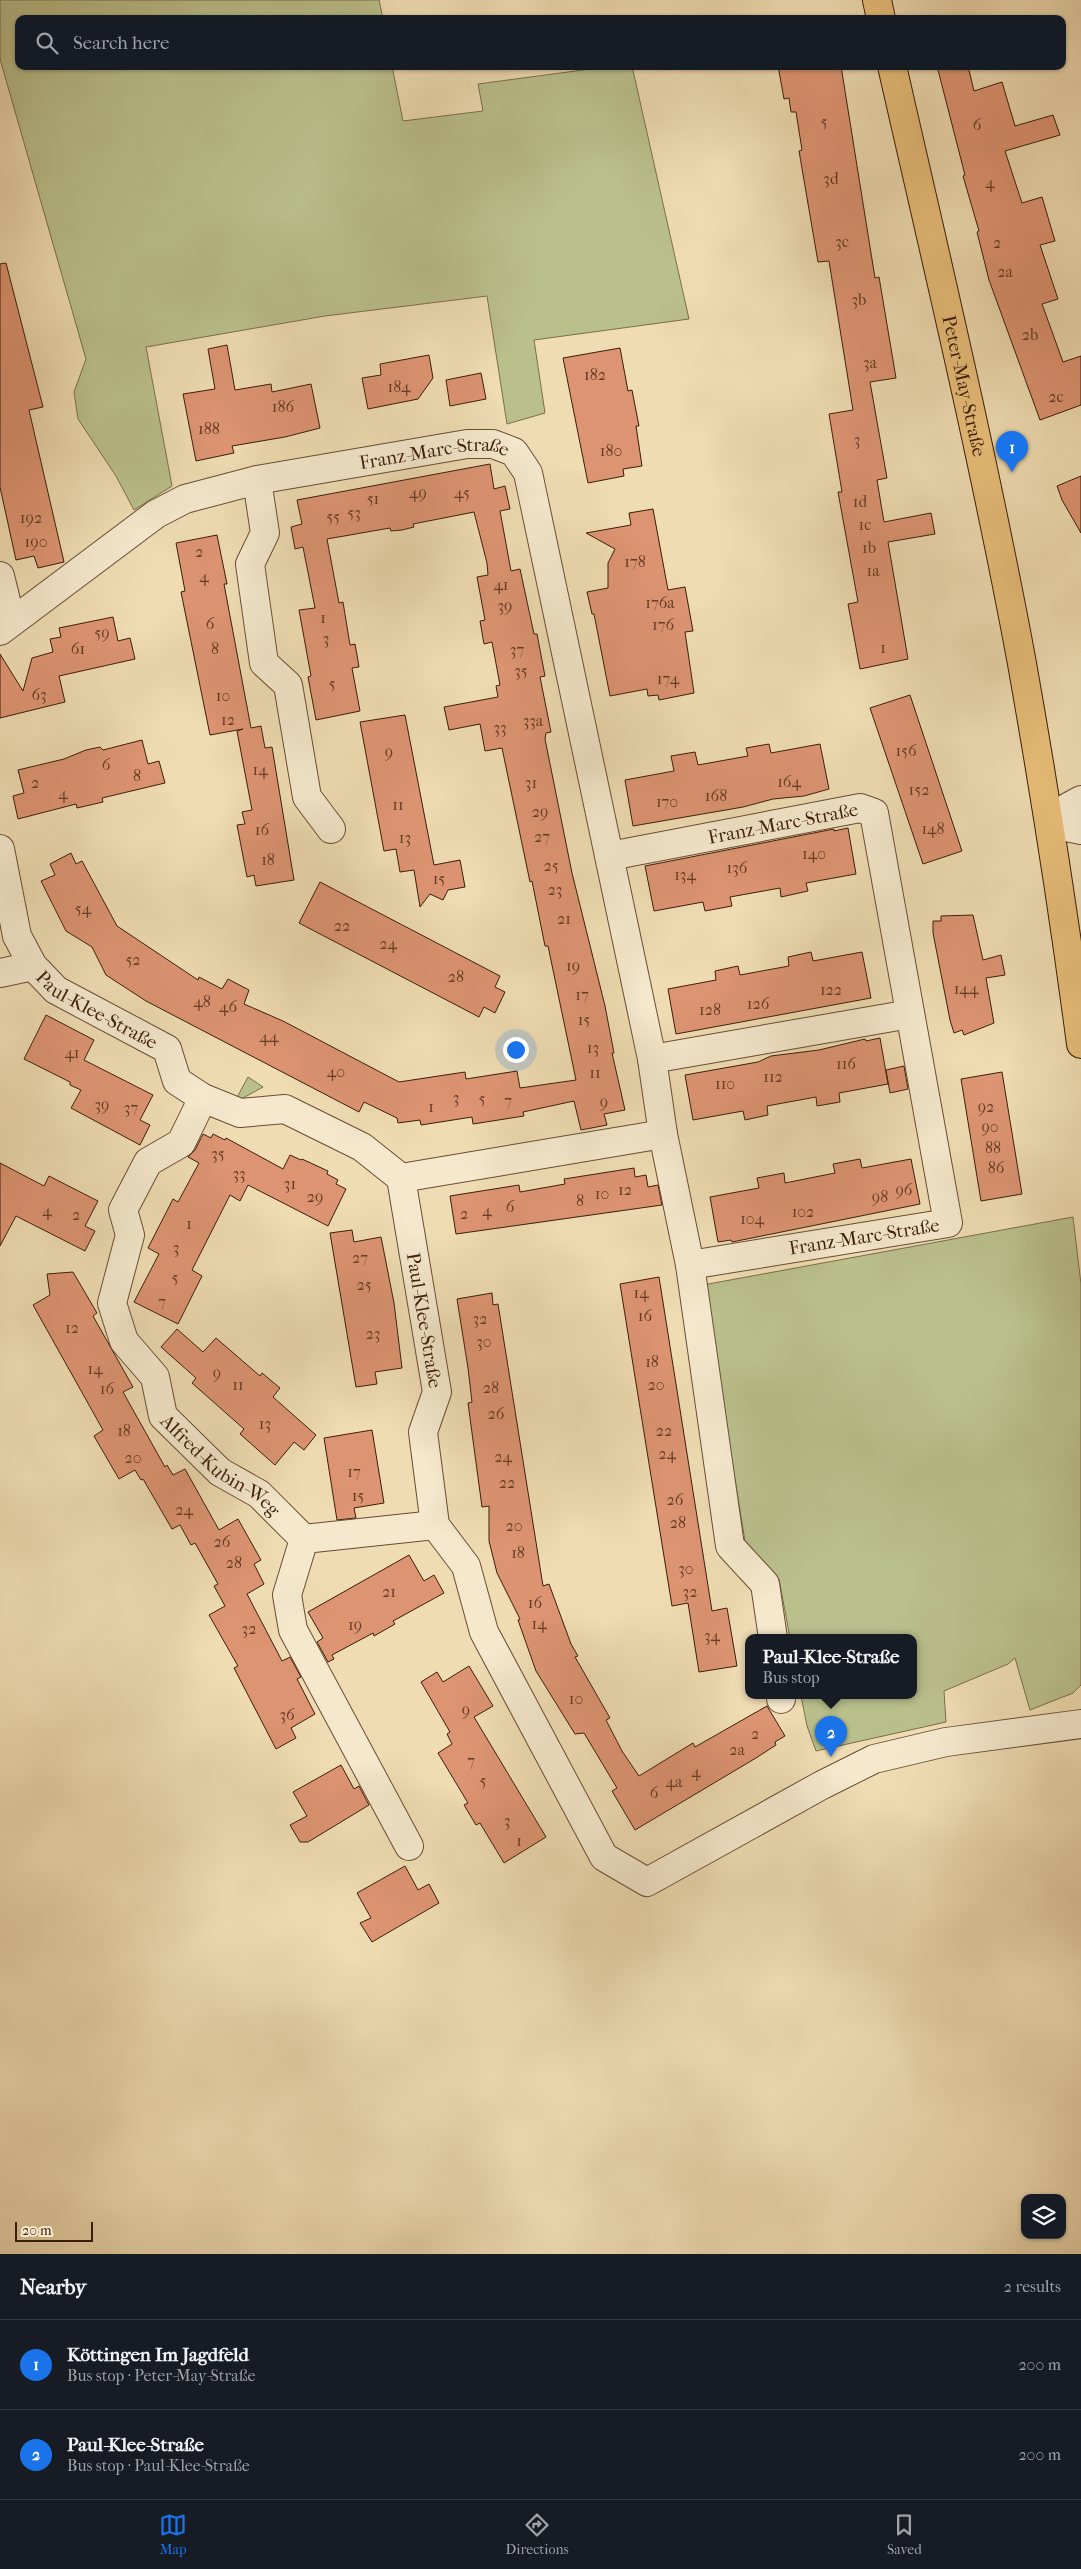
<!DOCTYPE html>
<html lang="en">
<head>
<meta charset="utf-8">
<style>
	:root { --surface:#171b24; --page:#20242c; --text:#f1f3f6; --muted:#9ea1a6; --line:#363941; --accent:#1a73e8 }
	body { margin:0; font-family:"IM FELL French Canon",serif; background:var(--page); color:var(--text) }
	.controls { position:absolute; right:15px; bottom:15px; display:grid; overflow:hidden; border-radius:10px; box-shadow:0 1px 4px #0004 }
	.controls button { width:45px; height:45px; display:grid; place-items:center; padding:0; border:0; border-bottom:1px solid var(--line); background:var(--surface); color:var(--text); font:25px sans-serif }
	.scale { position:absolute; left:15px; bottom:12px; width:78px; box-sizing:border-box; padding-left:5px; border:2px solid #3b1d0a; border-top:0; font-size:14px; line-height:18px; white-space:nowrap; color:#3b1d0a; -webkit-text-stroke:4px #f5e8cd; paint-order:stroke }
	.you { position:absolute; left:515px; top:1049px; width:18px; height:18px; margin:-12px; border:4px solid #fff; border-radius:50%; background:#1a73e8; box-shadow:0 0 0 8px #1a73e833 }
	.badge { display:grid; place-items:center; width:32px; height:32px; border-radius:50%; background:var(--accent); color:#fff; font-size:16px; font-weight:700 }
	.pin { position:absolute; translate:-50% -41px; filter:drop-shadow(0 1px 2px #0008) }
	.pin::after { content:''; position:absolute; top:26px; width:18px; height:15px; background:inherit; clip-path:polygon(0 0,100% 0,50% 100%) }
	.popup { position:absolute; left:745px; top:1634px; width:172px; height:65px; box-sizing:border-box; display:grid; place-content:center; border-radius:10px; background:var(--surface); filter:drop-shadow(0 1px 4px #0005); font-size:16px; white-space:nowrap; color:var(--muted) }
	.popup b { font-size:19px; color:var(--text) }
	.popup::after { content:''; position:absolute; left:50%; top:100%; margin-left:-10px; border:10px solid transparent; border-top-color:var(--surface) }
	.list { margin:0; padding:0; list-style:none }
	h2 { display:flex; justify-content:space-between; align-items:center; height:65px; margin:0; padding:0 20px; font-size:21px }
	h2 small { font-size:16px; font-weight:400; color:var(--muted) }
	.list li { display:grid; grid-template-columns:32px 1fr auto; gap:15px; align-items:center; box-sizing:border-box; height:90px; padding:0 20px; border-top:1px solid var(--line) }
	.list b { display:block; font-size:19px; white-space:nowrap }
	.list p { margin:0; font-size:16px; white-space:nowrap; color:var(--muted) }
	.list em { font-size:16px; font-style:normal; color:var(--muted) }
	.icon { flex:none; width:28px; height:28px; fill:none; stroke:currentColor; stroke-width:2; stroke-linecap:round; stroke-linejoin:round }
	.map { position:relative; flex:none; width:1081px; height:2254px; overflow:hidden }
	.search { position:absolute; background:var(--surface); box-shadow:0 1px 4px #0004; left:15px; right:15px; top:15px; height:55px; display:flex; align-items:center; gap:12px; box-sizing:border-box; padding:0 18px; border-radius:10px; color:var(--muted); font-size:19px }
	.sheet { height:245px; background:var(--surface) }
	nav { display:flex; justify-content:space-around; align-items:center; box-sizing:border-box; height:70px; border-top:1px solid var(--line); background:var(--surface); font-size:14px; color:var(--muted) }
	nav a { display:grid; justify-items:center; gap:2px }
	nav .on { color:var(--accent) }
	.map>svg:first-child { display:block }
	.green { fill:#bac08c; stroke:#7a6e4b }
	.building { fill:#dd9472; stroke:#3b1d0a }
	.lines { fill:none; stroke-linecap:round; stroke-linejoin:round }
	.minor-casing { stroke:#684d34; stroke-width:30 }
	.major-casing { stroke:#3b1d0a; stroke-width:30 }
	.minor { stroke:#f5e8cd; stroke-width:28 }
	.major { stroke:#e8be79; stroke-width:28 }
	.labels { text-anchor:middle; stroke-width:4; stroke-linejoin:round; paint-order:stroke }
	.number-label { font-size:16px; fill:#643b24 }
	.street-label { font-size:19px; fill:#3b1d0a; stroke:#f5e8cd }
</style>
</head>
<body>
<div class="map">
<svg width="1081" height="2254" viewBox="0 0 1081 2254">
	<rect width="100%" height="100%" fill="#efdcb2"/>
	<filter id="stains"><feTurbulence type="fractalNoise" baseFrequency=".004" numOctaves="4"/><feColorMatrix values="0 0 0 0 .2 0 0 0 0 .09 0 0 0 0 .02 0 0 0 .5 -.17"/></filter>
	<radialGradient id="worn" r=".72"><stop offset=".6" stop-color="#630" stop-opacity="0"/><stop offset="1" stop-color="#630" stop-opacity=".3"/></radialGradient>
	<g class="green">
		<polygon points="0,0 379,0 383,19 19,19 19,66 392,66 403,121 483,111 478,84 613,66 632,66 689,319 534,340 545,413 507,424 487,296 325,316 146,347 172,486 134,510 116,476 78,419 74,392 86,359 0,59"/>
		<polygon points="248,1077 263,1087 234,1103"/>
		<polygon points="1073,1217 1081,1284 1081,1685 1073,1693 1030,1710 1015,1658 1008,1664 944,1691 946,1722 816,1751 807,1726 801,1696 914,1696 914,1638 790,1638 779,1579 745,1541 703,1285"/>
	</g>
	<g class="building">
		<polygon points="778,66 841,66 875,278 879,277 896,378 870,382 887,478 877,480 884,522 931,513 935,534 888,542 908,659 860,669 848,604 858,602 838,492 842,492 829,414 853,410 829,261 818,262 799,151 802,150 796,112 791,112 789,98 784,99"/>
		<polygon points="937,66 968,66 974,91 1002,82 1015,126 1053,115 1060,135 1005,151 1022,203 1042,197 1055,241 1040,245 1058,299 1042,304 1063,362 1081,356 1081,405 1040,420 989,280 977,232 979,231 963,176 965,175"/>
		<polygon points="6,263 43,407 29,410 64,562 38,568 34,556 16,560 0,487 0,264"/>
		<polygon points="227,345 235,390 271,384 272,392 311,384 320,428 285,437 232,446 234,453 196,461 183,394 215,389 208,349"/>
		<polygon points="620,348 628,391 632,390 639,426 636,426 642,466 623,469 624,476 588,483 563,358"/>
		<polygon points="429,355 433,378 418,399 368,409 362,378 381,375 380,364"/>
		<polygon points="481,373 486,399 450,406 446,380"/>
		<polygon points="490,464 494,489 505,486 510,509 500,511 511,571 520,569 534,634 537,634 545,676 540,677 551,732 546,733 545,739 572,873 605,1006 614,1053 612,1053 625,1110 604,1114 607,1125 581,1130 574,1101 523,1112 524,1116 473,1124 472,1117 421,1125 420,1120 398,1123 397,1118 364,1102 359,1112 146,1001 106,975 92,947 66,931 41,881 55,875 50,864 71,853 76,864 82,861 117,926 198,980 199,977 222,989 228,979 249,990 244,1004 283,1021 399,1082 465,1072 466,1079 517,1071 520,1088 576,1080 548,946 545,946 532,881 530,882 502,748 485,751 480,724 449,730 444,707 498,697 496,686 500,685 492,642 484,644 480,621 485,620 477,577 488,575 487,563 474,512 413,524 414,527 402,530 391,531 390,528 327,539 339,603 343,602 350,645 355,644 357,655 359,667 352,668 360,711 316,720 308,677 311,676 299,610 315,608 303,547 295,549 291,527 302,524 297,500"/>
		<polygon points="1081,476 1081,533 1062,500 1057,486"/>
		<polygon points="653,509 668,590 685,587 693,631 685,632 694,693 659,700 658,695 648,696 647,689 610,696 594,614 592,614 587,592 608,588 608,563 615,549 586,533 631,525 629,513"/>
		<polygon points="217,535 227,584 224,584 251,728 261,726 265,748 272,747 294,880 256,886 254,875 247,877 237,825 245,824 242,812 252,810 237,731 243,729 210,735 181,592 185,591 176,543"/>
		<polygon points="113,617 118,641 130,638 135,659 59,676 65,702 0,718 0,654 23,691 32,658 53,652 50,639 61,637 59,628"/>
		<polygon points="910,695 962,851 923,864 870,708"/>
		<polygon points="405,715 434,865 460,860 465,887 448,890 443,900 430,894 420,907 414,870 400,872 396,849 384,851 360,722"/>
		<polygon points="142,740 148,764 159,761 165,783 102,798 103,802 77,808 76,804 18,819 13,796 24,793 18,770 64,759 86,750 100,747 103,750"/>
		<polygon points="769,744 771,753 820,744 829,789 804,796 773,799 743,807 633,826 625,780 674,771 671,756 695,752 698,765 748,756 746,748"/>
		<polygon points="848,828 856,874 806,883 808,891 781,897 780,888 730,897 732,906 705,911 703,902 654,911 645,866 834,829 834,831"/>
		<polygon points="320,882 500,976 495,987 505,992 495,1013 484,1007 479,1017 299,923"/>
		<polygon points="973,915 983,960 1001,955 1005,975 986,978 994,1023 964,1035 962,1030 954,1033 950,1020 933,933 933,921 941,921 941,916"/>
		<polygon points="811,952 813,961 862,952 871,998 676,1034 668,989 716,980 715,971 738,966 740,975 789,966 788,957"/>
		<polygon points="46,1015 94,1040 84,1060 153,1095 140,1120 150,1125 140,1145 71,1108 81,1090 70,1085 70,1082 24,1059"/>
		<polygon points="880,1038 888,1084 839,1093 840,1102 817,1106 816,1097 767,1106 768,1115 745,1120 743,1111 693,1120 685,1075 758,1062 771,1056 819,1050 865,1039 866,1041"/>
		<polygon points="904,1066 908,1089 890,1093 886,1070"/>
		<polygon points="1002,1072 1022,1194 981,1201 961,1079"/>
		<polygon points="203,1134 211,1138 213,1134 225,1140 226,1138 283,1169 290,1155 301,1160 302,1159 328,1171 327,1174 338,1180 336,1184 346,1189 328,1226 248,1185 240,1201 230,1195 192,1270 202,1276 178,1324 134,1302 159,1254 148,1248 173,1199 178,1202 199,1163 188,1157 195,1150"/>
		<polygon points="860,1159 862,1168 911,1159 920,1204 732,1242 731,1240 718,1242 710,1197 759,1188 757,1178 784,1173 785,1183 835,1173 833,1164"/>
		<polygon points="0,1163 44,1186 49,1176 98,1201 85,1226 95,1231 85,1251 16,1216 0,1246"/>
		<polygon points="634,1168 635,1177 646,1175 648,1187 658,1185 662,1205 456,1234 450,1196 519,1185 520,1192 565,1184 564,1179"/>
		<polygon points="352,1230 354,1242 381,1237 394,1303 402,1368 375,1372 377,1384 356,1387 330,1233"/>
		<polygon points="73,1272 97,1313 93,1316 133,1387 123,1392 165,1467 167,1465 173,1475 185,1469 219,1530 238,1519 261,1560 254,1564 264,1584 247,1594 282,1661 290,1657 301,1677 297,1679 315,1714 291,1728 296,1738 276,1749 234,1668 238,1666 209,1615 225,1606 214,1586 218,1584 195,1543 191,1545 180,1525 172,1529 143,1479 141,1480 135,1470 119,1479 94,1436 103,1430 33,1305 50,1295 47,1274"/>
		<polygon points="659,1277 712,1611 727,1608 737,1666 699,1672 688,1603 672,1606 620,1284"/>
		<polygon points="492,1293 493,1305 498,1304 543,1586 549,1584 571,1644 578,1656 575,1657 610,1718 606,1720 622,1751 639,1776 693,1743 695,1747 767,1706 785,1736 775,1742 776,1745 756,1758 635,1830 612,1791 617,1788 584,1733 575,1734 536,1671 518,1620 520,1619 497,1573 489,1541 489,1506 482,1507 468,1403 472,1402 468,1368 457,1299"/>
		<polygon points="177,1329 203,1352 216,1338 260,1376 262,1373 280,1388 273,1397 316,1435 304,1450 294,1442 275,1465 240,1434 244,1429 192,1383 196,1378 161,1347"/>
		<polygon points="372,1430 384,1503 354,1508 356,1518 337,1520 324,1438"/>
		<polygon points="409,1555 424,1581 434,1575 444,1593 393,1621 395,1624 374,1636 373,1633 332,1655 334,1659 328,1662 317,1642 323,1638 308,1612"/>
		<polygon points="469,1666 493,1706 474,1717 546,1837 504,1863 480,1823 476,1825 464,1805 468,1803 438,1753 452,1744 447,1734 450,1732 421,1682 437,1672 443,1682"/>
		<polygon points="341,1765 354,1789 359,1786 369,1805 308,1842 300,1842 290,1825 307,1816 293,1792"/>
		<polygon points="405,1866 418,1890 429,1884 439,1903 372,1942 360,1923 371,1918 357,1893"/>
	</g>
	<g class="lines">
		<g class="minor-casing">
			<g id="minor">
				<polyline points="257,480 265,533 250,564 264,663 288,685 307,797 331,829"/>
				<polyline points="0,576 11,621"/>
				<path id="s1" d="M 0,631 L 156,514 L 185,499 L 257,480 L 467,444 L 493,444 L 514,452 L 528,473 L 652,1059 L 663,1134 L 690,1265 L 730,1546 L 765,1584 L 773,1638"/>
				<polyline points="1050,824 1068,807 1081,800"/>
				<polyline points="1050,824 1081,830"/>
				<path id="s2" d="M 0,849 L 17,936 L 33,966 L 56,990 L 167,1049 L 177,1081 L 203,1098 L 240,1113 L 285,1109 L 362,1147 L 401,1178 L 437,1392 L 423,1432 L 435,1525 L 466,1566 L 484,1632 L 604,1857 L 647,1882 L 822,1785 L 874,1759 L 946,1742 L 1081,1724"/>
				<path id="s3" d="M 610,856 L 860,808 L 874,813 L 948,1223 L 690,1265"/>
				<polyline points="0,973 33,966"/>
				<polyline points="652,1059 910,1014"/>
				<path id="s4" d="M 203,1098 L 181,1143 L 148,1162 L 123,1210 L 130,1235 L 112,1303 L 124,1341 L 155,1377 L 163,1416 L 220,1472 L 259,1494 L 304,1539 L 435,1525"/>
				<polyline points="401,1178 663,1134"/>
				<polyline points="304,1539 287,1595 293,1630 409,1846"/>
				<polyline points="781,1696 781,1699"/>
			</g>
		</g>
		<g class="major-casing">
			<g id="major">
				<polyline points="877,0 881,19"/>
				<path id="s5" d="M 892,66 C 937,263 984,460 1021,658 C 1044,787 1064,915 1081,1044"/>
			</g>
		</g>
		<use href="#minor" class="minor"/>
		<use href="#major" class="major"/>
	</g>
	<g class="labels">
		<g class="number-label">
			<text x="824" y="127">5</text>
			<text x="977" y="130">6</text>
			<text x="831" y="184">3d</text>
			<text x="990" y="188">4</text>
			<text x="842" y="247">3c</text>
			<text x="997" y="248">2</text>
			<text x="1005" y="277">2a</text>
			<text x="859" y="305">3b</text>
			<text x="1030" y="340">2b</text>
			<text x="870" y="368">3a</text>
			<text x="595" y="380">182</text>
			<text x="399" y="392">184</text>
			<text x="1056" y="402">2c</text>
			<text x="283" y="412">186</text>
			<text x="209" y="434">188</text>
			<text x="857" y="445">3</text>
			<text x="611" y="456">180</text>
			<text x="418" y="498">49</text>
			<text x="462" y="498">45</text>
			<text x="373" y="504">51</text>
			<text x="860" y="507">1d</text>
			<text x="354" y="518">53</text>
			<text x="333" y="522">55</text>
			<text x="31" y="523">192</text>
			<text x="865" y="530">1c</text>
			<text x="36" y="547">190</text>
			<text x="869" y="553">1b</text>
			<text x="199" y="557">2</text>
			<text x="635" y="567">178</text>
			<text x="873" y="576">1a</text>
			<text x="204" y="582">4</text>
			<text x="501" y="590">41</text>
			<text x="660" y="608">176a</text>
			<text x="505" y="611">39</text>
			<text x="323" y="623">1</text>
			<text x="210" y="629">6</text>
			<text x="663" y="630">176</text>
			<text x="102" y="638">59</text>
			<text x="326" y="644">3</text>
			<text x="883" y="653">1</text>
			<text x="78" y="654">61</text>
			<text x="215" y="654">8</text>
			<text x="517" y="655">37</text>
			<text x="521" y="676">35</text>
			<text x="668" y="684">174</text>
			<text x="332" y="689">5</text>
			<text x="39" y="700">63</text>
			<text x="223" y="701">10</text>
			<text x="228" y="725">12</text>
			<text x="533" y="726">33a</text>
			<text x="500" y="733">33</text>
			<text x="906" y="756">156</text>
			<text x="389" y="757">9</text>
			<text x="106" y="770">6</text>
			<text x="260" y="775">14</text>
			<text x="137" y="781">8</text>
			<text x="789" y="787">164</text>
			<text x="35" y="788">2</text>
			<text x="531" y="788">31</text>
			<text x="919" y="795">152</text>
			<text x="63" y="799">4</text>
			<text x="716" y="801">168</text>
			<text x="667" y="807">170</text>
			<text x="398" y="810">11</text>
			<text x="540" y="817">29</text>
			<text x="933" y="834">148</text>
			<text x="262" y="835">16</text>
			<text x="542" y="842">27</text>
			<text x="405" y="843">13</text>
			<text x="814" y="859">140</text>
			<text x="268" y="865">18</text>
			<text x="551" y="871">25</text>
			<text x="737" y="873">136</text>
			<text x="685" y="880">134</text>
			<text x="439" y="884">15</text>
			<text x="555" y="895">23</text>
			<text x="83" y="914">54</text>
			<text x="564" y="924">21</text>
			<text x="342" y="931">22</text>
			<text x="388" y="949">24</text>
			<text x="133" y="965">52</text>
			<text x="573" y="971">19</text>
			<text x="456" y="982">28</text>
			<text x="966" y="994">144</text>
			<text x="831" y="995">122</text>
			<text x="582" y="1000">17</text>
			<text x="202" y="1007">48</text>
			<text x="758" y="1009">126</text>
			<text x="228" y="1012">46</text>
			<text x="710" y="1015">128</text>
			<text x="584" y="1025">15</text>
			<text x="269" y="1042">44</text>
			<text x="593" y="1053">13</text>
			<text x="72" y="1058">41</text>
			<text x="846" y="1069">116</text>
			<text x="336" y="1077">40</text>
			<text x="595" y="1078">11</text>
			<text x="773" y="1082">112</text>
			<text x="725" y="1089">110</text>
			<text x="456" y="1103">3</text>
			<text x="482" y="1104">5</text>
			<text x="508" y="1106">7</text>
			<text x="604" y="1107">9</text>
			<text x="102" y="1110">39</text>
			<text x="431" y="1112">1</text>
			<text x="986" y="1112">92</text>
			<text x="131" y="1113">37</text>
			<text x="990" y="1132">90</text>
			<text x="993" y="1153">88</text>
			<text x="218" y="1159">35</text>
			<text x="996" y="1173">86</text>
			<text x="239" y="1179">33</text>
			<text x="290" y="1189">31</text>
			<text x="625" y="1195">12</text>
			<text x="904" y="1195">96</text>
			<text x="602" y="1199">10</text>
			<text x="315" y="1202">29</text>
			<text x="880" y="1202">98</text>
			<text x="580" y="1206">8</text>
			<text x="510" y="1212">6</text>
			<text x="47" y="1216">4</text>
			<text x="487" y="1216">4</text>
			<text x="803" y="1217">102</text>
			<text x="464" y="1219">2</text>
			<text x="76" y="1220">2</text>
			<text x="752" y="1224">104</text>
			<text x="189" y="1229">1</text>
			<text x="176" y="1253">3</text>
			<text x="360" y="1263">27</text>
			<text x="175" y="1283">5</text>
			<text x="364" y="1290">25</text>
			<text x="641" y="1298">14</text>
			<text x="162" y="1307">7</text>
			<text x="645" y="1321">16</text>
			<text x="480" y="1324">32</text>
			<text x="72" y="1333">12</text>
			<text x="373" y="1339">23</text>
			<text x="484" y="1347">30</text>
			<text x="652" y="1367">18</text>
			<text x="95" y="1374">14</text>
			<text x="217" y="1378">9</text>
			<text x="238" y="1390">11</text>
			<text x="656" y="1390">20</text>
			<text x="491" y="1393">28</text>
			<text x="107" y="1394">16</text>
			<text x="496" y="1419">26</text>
			<text x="265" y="1429">13</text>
			<text x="124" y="1436">18</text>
			<text x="664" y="1436">22</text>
			<text x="667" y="1459">24</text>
			<text x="503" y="1462">24</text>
			<text x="133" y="1463">20</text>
			<text x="354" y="1477">17</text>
			<text x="507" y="1488">22</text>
			<text x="358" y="1501">15</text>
			<text x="675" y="1505">26</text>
			<text x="184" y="1515">24</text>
			<text x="678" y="1528">28</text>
			<text x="514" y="1531">20</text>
			<text x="222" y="1547">26</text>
			<text x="518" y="1558">18</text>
			<text x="234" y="1568">28</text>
			<text x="686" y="1574">30</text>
			<text x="389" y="1597">21</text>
			<text x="690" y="1597">32</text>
			<text x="535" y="1608">16</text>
			<text x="539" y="1629">14</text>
			<text x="355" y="1630">19</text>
			<text x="249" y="1634">32</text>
			<text x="712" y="1641">34</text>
			<text x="576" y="1704">10</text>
			<text x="466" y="1715">9</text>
			<text x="287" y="1720">36</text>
			<text x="755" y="1739">2</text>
			<text x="737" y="1755">2a</text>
			<text x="471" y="1766">7</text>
			<text x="696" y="1777">4</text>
			<text x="483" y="1786">5</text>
			<text x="674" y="1787">4a</text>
			<text x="654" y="1798">6</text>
			<text x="507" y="1826">3</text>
			<text x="519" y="1846">1</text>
		</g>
		<g class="street-label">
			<text dy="7" stroke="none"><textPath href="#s5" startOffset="328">Peter-May-Straße</textPath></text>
			<text dy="7" stroke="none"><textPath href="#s1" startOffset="482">Franz-Marc-Straße</textPath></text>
			<text dy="7" stroke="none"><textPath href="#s3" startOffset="176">Franz-Marc-Straße</textPath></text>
			<text dy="7" stroke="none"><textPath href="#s2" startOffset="201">Paul-Klee-Straße</textPath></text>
			<text transform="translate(864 1236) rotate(-9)" y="7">Franz-Marc-Straße</text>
			<text dy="7" stroke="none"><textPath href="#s2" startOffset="711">Paul-Klee-Straße</textPath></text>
			<text dy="7" stroke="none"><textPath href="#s4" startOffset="442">Alfred-Kubin-Weg</textPath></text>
		</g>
	</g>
	<rect width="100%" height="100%" filter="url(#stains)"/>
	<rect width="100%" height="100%" fill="url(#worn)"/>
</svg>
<div class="controls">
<button><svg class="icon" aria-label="layers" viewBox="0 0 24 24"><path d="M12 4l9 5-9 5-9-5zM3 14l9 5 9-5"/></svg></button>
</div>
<div class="scale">20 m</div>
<div class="you"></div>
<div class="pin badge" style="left:1012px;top:472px">1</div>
<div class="pin badge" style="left:831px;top:1757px">2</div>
<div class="popup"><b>Paul-Klee-Straße</b>Bus stop</div>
<div class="search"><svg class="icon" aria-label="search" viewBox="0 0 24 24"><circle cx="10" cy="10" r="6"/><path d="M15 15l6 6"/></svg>Search here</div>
</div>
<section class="sheet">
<h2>Nearby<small>2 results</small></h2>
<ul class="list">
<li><span class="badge">1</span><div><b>Köttingen Im Jagdfeld</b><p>Bus stop · Peter-May-Straße</p></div><em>200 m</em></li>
<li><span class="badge">2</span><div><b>Paul-Klee-Straße</b><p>Bus stop · Paul-Klee-Straße</p></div><em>200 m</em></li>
</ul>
</section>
<nav>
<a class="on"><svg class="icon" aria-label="map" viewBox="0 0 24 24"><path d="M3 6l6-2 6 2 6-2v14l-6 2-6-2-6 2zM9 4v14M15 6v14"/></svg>Map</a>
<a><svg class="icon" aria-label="directions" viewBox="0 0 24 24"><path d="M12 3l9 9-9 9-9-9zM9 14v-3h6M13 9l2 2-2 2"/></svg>Directions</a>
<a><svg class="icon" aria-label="saved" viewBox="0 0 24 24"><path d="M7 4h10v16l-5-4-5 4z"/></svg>Saved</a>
</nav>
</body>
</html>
